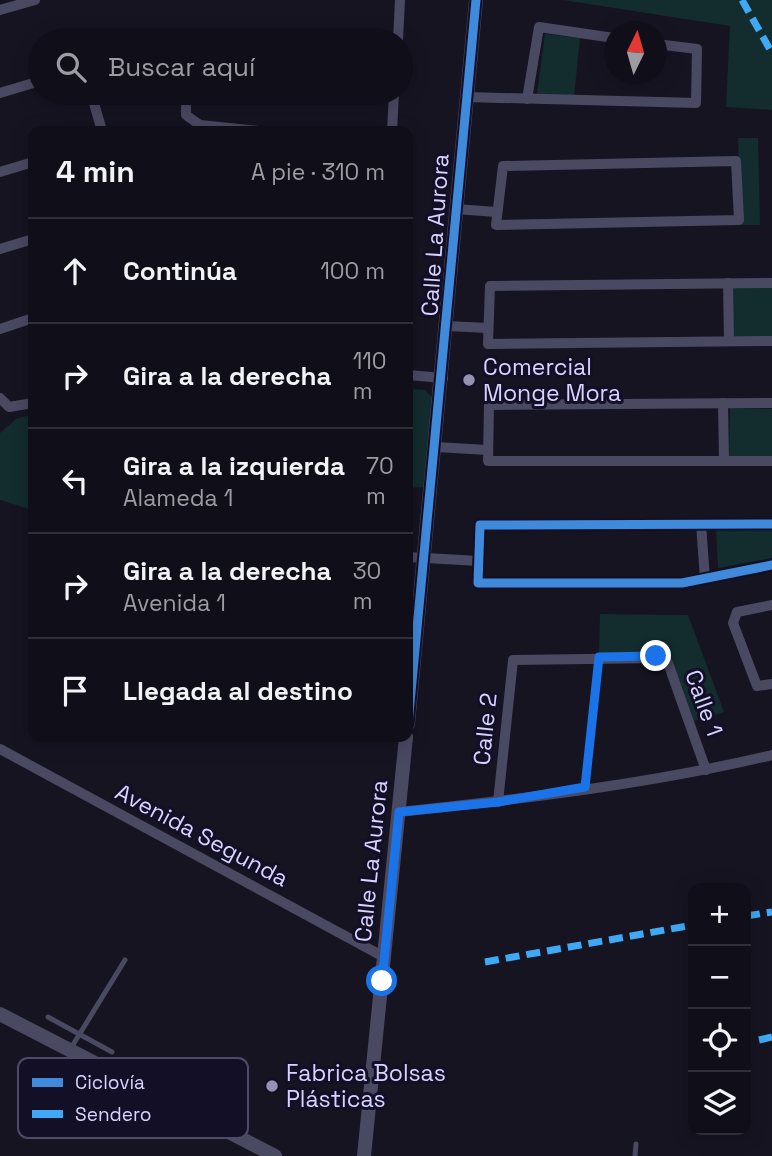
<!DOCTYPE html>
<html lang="es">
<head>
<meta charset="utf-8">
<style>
	:root { --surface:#100f19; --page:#191822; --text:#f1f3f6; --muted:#9c9ca2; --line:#302f38 }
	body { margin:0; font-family:"Space Grotesk",sans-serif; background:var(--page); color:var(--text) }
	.controls { position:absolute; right:21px; bottom:21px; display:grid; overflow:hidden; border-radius:14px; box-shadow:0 4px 18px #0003 }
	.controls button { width:63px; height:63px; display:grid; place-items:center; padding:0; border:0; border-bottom:2px solid var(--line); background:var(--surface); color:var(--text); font:35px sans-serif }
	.compass { position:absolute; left:604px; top:21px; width:63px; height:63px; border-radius:50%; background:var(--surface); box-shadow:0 4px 18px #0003; rotate:5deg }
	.stop { position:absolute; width:21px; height:21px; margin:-16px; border:5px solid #1a73e8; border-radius:50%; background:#fff }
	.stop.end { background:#1a73e8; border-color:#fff; box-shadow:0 2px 7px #0008 }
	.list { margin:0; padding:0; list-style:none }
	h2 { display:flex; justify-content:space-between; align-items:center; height:91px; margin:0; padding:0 28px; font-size:30px }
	h2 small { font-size:23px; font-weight:400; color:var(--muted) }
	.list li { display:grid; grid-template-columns:46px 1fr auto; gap:21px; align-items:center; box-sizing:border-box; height:105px; padding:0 28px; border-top:2px solid var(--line) }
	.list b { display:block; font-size:26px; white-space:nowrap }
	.list p { margin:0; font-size:23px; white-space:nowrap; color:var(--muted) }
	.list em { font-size:23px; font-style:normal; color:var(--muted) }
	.icon { flex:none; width:38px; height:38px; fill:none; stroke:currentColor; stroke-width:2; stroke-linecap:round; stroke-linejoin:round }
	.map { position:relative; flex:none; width:772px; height:1156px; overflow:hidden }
	.search { position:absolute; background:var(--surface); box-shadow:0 4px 18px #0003; left:28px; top:28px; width:385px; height:77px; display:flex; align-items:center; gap:18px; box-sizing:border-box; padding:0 24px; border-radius:38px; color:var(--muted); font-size:26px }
	.panel { position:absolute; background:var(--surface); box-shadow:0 4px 18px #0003; left:28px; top:126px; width:385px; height:616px; border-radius:14px }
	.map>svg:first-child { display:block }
	.green { fill:#132c2d }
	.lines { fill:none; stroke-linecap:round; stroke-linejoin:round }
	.service { stroke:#4a4962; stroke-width:5 }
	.minor { stroke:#4a4962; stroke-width:10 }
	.tertiary { stroke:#4a4962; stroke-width:14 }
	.quiet { stroke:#3fa9f5; stroke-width:7; stroke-dasharray:14 7; stroke-linecap:butt }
	.cycleway-casing { stroke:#130f26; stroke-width:13 }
	.cycleway { stroke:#408adc; stroke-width:9 }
	.route { stroke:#1a73e8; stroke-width:9 }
	.poi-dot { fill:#9591b1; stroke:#130f26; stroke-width:2.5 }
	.labels { text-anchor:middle; stroke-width:6; stroke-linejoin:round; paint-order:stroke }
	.street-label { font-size:23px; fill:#d9d4ff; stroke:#130f26 }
	.poi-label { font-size:23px; fill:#d9d4ff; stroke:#130f26; text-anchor:start }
	.key { fill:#130f26; stroke:#4e4a67; stroke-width:2 }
	.key-label { font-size:19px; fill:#d9d4ff }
</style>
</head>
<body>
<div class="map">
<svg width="772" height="1156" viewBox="0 0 772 1156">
	<rect width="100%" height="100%" fill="#161421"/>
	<g class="green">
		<polygon points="563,0 772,0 772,110 726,107 730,26"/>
		<polygon points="545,34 580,38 574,97 537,94"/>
		<polygon points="738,138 758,138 760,225 741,225"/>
		<polygon points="733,286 772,287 772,338 732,337"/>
		<polygon points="408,389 425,390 432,398 423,487 408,488"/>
		<polygon points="730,408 772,409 772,456 729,456"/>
		<polygon points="33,414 33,510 0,500 0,433 16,419"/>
		<polygon points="772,528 772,558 718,568 716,530"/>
		<polygon points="600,614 688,615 724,712 694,721 673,663 665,652 599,653"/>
	</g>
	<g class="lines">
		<g class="service">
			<polyline points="585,787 599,657"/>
			<polyline points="48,1017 112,1052"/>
			<polyline points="71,1048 125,960"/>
			<polyline points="635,1156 636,1144"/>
		</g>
		<g class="minor">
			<polyline points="0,10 35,0"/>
			<polyline points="398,40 400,0"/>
			<polyline points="0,93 40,81"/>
			<polyline points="91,93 102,131"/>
			<polyline points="186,93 186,115 200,125 259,131"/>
			<polyline points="466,97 696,103 697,49 656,44"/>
			<polyline points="527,99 539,27 614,38"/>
			<polyline points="392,131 394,93"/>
			<polygon points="736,161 739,220 496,225 503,166"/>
			<polyline points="0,172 33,162"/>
			<polyline points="455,209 497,212"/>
			<polyline points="0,249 33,239"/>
			<polyline points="728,283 729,341"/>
			<polyline points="772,283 490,286 488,344 772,341"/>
			<polyline points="447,326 488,328"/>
			<polyline points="0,329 33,318"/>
			<polyline points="408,375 443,378"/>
			<polyline points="0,398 9,407 33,403"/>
			<polyline points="723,403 724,460"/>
			<polyline points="772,403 489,405 488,461 772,461"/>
			<polyline points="436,447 488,450"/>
			<polyline points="701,524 705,579"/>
			<polyline points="772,524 480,525 478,583 682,583 772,565"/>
			<polyline points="408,557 479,561"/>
			<polyline points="772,605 737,612 733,623 757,686 772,684"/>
			<polyline points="0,749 384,957"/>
			<polyline points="498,802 513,660 663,658 668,663 706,770"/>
			<path d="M 399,812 C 523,799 650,784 772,755"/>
		</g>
		<g class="tertiary">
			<polyline points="408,724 476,0"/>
			<polyline points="0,1014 275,1156"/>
			<polyline points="364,1156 406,737"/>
		</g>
		<g class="quiet">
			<polyline points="742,0 772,53"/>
			<polyline points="746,916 772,912"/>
			<polyline points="485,962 693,925"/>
			<polyline points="759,1040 772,1037"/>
		</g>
		<g class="cycleway-casing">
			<g id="cycleway">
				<polyline points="772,524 480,525 478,583 682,583 772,565"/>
				<polyline points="408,724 476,0"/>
			</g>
		</g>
		<use href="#cycleway" class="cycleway"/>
	</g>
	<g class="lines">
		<polyline class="route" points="382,981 399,812 498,802 585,787 599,657 656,656"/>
	</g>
	<g class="poi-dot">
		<circle cx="469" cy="380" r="7"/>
		<circle cx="272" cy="1086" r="7"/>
	</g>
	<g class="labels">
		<g class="street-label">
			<text transform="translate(435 235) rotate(-86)" y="8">Calle La Aurora</text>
			<text transform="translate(704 703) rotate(70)" y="8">Calle 1</text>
			<text transform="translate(485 729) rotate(-84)" y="8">Calle 2</text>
			<text transform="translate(202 835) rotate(28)" y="8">Avenida Segunda</text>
			<text transform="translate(371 861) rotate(-84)" y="8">Calle La Aurora</text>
		</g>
		<g class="poi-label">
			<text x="483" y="375">Comercial<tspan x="483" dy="26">Monge Mora</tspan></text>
			<text x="286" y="1081">Fabrica Bolsas<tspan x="286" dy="26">Plásticas</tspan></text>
		</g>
	</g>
	<rect x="18" y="1058" width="230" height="80" rx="10" class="key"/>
	<rect x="32" y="1078" width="31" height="9" fill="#408adc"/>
	<rect x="32" y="1110" width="31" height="8" fill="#3fa9f5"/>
	<g class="key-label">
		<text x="75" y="1089">Ciclovía</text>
		<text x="75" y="1121">Sendero</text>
	</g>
</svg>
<div class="controls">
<button>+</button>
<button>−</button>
<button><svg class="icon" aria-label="locate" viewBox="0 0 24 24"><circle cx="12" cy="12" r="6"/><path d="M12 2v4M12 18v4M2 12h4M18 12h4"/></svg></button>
<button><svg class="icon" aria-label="layers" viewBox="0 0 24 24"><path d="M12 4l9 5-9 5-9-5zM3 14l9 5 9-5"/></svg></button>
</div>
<svg class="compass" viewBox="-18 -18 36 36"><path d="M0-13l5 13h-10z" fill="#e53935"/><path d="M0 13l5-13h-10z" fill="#9c9ca2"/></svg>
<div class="stop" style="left:382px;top:981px"></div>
<div class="stop end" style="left:656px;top:656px"></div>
<div class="search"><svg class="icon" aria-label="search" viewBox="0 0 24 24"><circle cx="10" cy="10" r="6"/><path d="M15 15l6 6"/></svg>Buscar aquí</div>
<section class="panel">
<h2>4 min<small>A pie · 310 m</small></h2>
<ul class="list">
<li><svg class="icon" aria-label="ahead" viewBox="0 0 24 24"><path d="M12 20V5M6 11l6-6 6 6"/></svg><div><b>Continúa</b></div><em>100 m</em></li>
<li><svg class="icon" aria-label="right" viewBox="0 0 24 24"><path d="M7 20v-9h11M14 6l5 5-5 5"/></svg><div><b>Gira a la derecha</b></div><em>110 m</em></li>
<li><svg class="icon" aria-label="left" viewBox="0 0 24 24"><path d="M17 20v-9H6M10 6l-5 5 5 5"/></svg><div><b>Gira a la izquierda</b><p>Alameda 1</p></div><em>70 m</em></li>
<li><svg class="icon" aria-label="right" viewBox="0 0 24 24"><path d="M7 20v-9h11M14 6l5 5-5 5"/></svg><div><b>Gira a la derecha</b><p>Avenida 1</p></div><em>30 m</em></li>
<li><svg class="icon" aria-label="arrive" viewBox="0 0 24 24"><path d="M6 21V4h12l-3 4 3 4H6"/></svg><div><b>Llegada al destino</b></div></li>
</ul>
</section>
</div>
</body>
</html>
